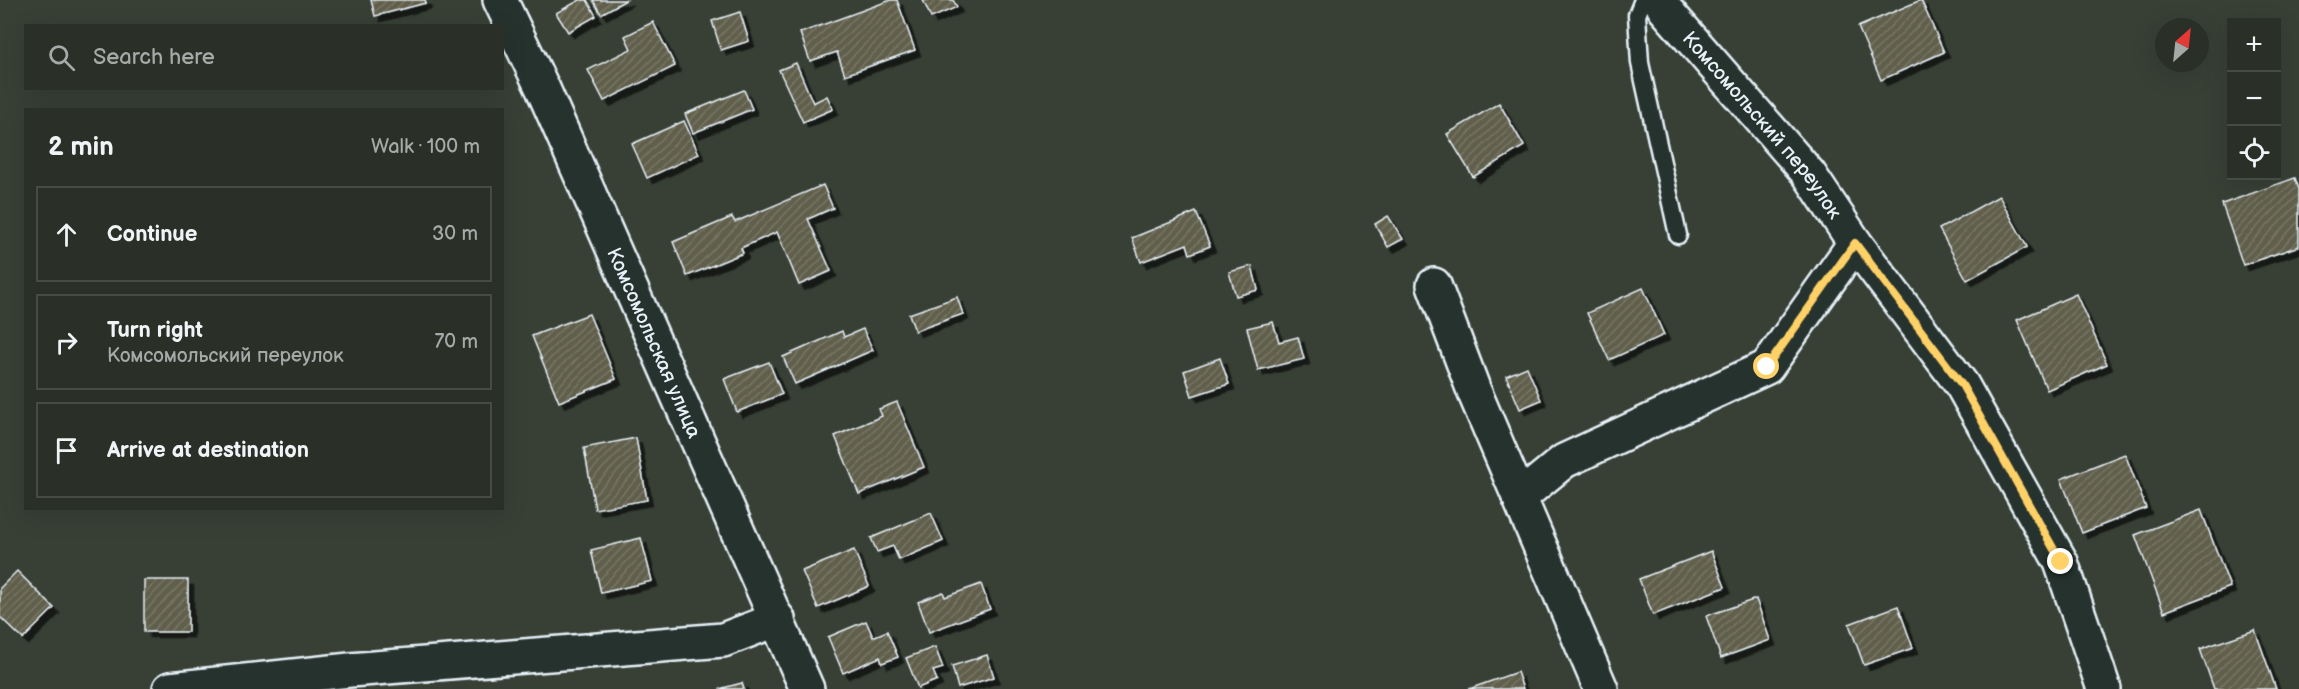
<!DOCTYPE html>
<html lang="en">
<head>
<meta charset="utf-8">
<style>
	:root { --surface:#2a3028; --page:#323830; --text:#f1f3f6; --muted:#a5a9a8; --line:#464b45 }
	body { margin:0; font-family:"Balsamiq Sans",sans-serif; background:var(--page); color:var(--text) }
	.controls { position:absolute; right:18px; top:18px; display:grid; overflow:hidden; border-radius:0px; box-shadow:0 6px 24px #0002 }
	.controls button { width:54px; height:54px; display:grid; place-items:center; padding:0; border:0; border-bottom:2px solid var(--line); background:var(--surface); color:var(--text); font:30px sans-serif }
	.compass { position:absolute; left:2155px; top:18px; width:54px; height:54px; border-radius:50%; background:var(--surface); box-shadow:0 6px 24px #0002; rotate:27deg }
	.stop { position:absolute; width:18px; height:18px; margin:-14px; border:4px solid #ffd166; border-radius:50%; background:#fff }
	.stop.end { background:#ffd166; border-color:#fff; box-shadow:0 2px 6px #0008 }
	.list { margin:0; padding:0; list-style:none }
	h2 { display:flex; justify-content:space-between; align-items:center; height:78px; margin:0; padding:0 24px; font-size:26px }
	h2 small { font-size:20px; font-weight:400; color:var(--muted) }
	.list li { display:grid; grid-template-columns:39px 1fr auto; gap:18px; align-items:center; box-sizing:border-box; height:96px; margin:0 12px 12px; padding:0 12px; border:2px solid var(--line); border-radius:0px }
	.list b { display:block; font-size:22px; white-space:nowrap }
	.list p { margin:0; font-size:20px; white-space:nowrap; color:var(--muted) }
	.list em { font-size:20px; font-style:normal; color:var(--muted) }
	.icon { flex:none; width:33px; height:33px; fill:none; stroke:currentColor; stroke-width:2; stroke-linecap:round; stroke-linejoin:round }
	.map { position:relative; flex:none; width:2299px; height:689px; overflow:hidden }
	.search { position:absolute; background:var(--surface); box-shadow:0 6px 24px #0002; left:24px; top:24px; width:480px; height:66px; display:flex; align-items:center; gap:15px; box-sizing:border-box; padding:0 21px; border-radius:0px; color:var(--muted); font-size:22px }
	.panel { position:absolute; background:var(--surface); box-shadow:0 6px 24px #0002; left:24px; top:108px; width:480px; height:402px; border-radius:0px }
	.map>svg:first-child { display:block }
	.building { fill:url(#building-hatch); stroke:#e8f1f8; stroke-width:1.5; filter:url(#shadow) }
	.lines { fill:none; stroke-linecap:round; stroke-linejoin:round }
	.lane-casing { stroke:#e8f1f8; stroke-width:21 }
	.street-casing { stroke:#e8f1f8; stroke-width:38 }
	.secondary-casing { stroke:#e8f1f8; stroke-width:38 }
	.lane { stroke:#26332d; stroke-width:16 }
	.street { stroke:#26332d; stroke-width:33 }
	.secondary { stroke:#26332d; stroke-width:33 }
	.route { stroke:#ffd166; stroke-width:8 }
	.labels { text-anchor:middle; stroke-width:5; stroke-linejoin:round; paint-order:stroke }
	.street-label { font-size:20px; fill:#e8f1f8; stroke:#26332d }
</style>
</head>
<body>
<div class="map">
<svg width="2299" height="689" viewBox="0 0 2299 689">
	<defs>
		<pattern id="building-hatch" width="6" height="6" patternUnits="userSpaceOnUse" patternTransform="scale(1.5)"><rect width="6" height="6" fill="#615e4b"/><path d="M-1 1l2-2M0 6l6-6M5 7l2-2" fill="none" stroke="#787666"/></pattern>
		<filter id="shadow"><feDropShadow dx="5.5" dy="5.5" stdDeviation="0" flood-color="#0009"/></filter>
	</defs>
	<rect width="100%" height="100%" fill="#384036"/>
	<filter id="ink" filterUnits="userSpaceOnUse"><feTurbulence type="fractalNoise" baseFrequency=".0167" numOctaves="2"/><feDisplacementMap in="SourceGraphic" scale="12" xChannelSelector="R" yChannelSelector="G"/><feConvolveMatrix kernelMatrix="1 2 1 2 8 2 1 2 1" color-interpolation-filters="sRGB"/></filter>
	<g filter="url(#ink)">
		<g class="building">
			<polygon points="371,0 425,0 426,3 375,16"/>
			<polygon points="580,0 587,0 596,16 568,32 556,13"/>
			<polygon points="593,0 626,0 601,14"/>
			<polygon points="891,0 897,0 915,50 845,75 837,52 810,61 800,33"/>
			<polygon points="923,0 953,0 957,7 931,18"/>
			<polygon points="1921,0 1944,52 1881,80 1858,27"/>
			<polygon points="740,12 749,41 721,50 712,21"/>
			<polygon points="653,22 675,66 604,101 588,70 631,49 625,36"/>
			<polygon points="796,63 813,103 827,96 833,109 803,122 779,70"/>
			<polygon points="744,90 752,109 693,133 685,114"/>
			<polygon points="1499,103 1524,146 1473,177 1447,134"/>
			<polygon points="684,121 699,154 647,178 632,144"/>
			<polygon points="2295,178 2299,189 2299,246 2243,265 2222,204"/>
			<polygon points="823,185 833,208 808,219 831,271 799,285 777,232 741,248 743,253 687,276 673,242 732,217 735,222"/>
			<polygon points="1999,196 2027,247 1967,280 1939,229"/>
			<polygon points="1196,212 1210,246 1190,254 1187,244 1141,262 1132,238"/>
			<polygon points="1388,216 1403,239 1388,247 1375,224"/>
			<polygon points="1252,266 1258,290 1236,296 1229,272"/>
			<polygon points="1643,288 1664,335 1609,360 1587,313"/>
			<polygon points="2076,294 2107,364 2047,390 2017,320"/>
			<polygon points="957,297 963,314 915,331 909,314"/>
			<polygon points="589,314 616,379 559,402 532,336"/>
			<polygon points="1273,322 1279,342 1298,337 1304,359 1258,370 1247,328"/>
			<polygon points="863,329 873,350 795,384 783,357 842,331 844,337"/>
			<polygon points="1220,358 1229,384 1192,396 1184,371"/>
			<polygon points="769,362 782,394 737,412 724,379"/>
			<polygon points="1527,367 1541,400 1520,409 1506,376"/>
			<polygon points="897,402 924,467 859,494 835,436 882,416 879,409"/>
			<polygon points="636,438 647,500 595,509 584,448"/>
			<polygon points="2125,454 2146,508 2082,533 2061,479"/>
			<polygon points="2201,510 2230,587 2164,612 2135,535"/>
			<polygon points="931,513 943,541 899,560 893,546 877,552 871,538"/>
			<polygon points="641,538 652,581 601,593 591,550"/>
			<polygon points="854,550 869,586 818,608 802,571"/>
			<polygon points="1711,551 1725,587 1653,615 1639,579"/>
			<polygon points="17,571 54,608 23,639 0,617 0,588"/>
			<rect x="144" y="580" width="44" height="52"/>
			<polygon points="981,584 990,609 929,632 918,602 943,592 945,597"/>
			<polygon points="1756,599 1770,640 1721,658 1706,616"/>
			<polygon points="1898,606 1913,648 1864,665 1849,624"/>
			<polygon points="866,621 873,637 887,631 898,657 882,663 880,657 843,673 828,637"/>
			<polygon points="2255,630 2276,689 2214,689 2200,649"/>
			<polygon points="935,647 943,668 933,671 937,680 918,688 906,658"/>
			<polygon points="987,655 994,677 958,688 952,666"/>
			<polygon points="1517,672 1523,689 1469,689"/>
			<polygon points="742,683 744,689 719,689"/>
		</g>
		<g class="lines">
			<g class="lane-casing">
				<polyline id="lane" points="1643,0 1637,15 1640,63 1678,235"/>
			</g>
			<g class="street-casing">
				<g id="street">
					<path id="s1" d="M 1660,0 L 1665,9 L 1809,174 L 1855,243 L 1962,385 L 2061,562 L 2104,689"/>
					<polyline points="1434,285 1474,391 1601,689"/>
					<polyline points="1520,497 1564,461 1767,367 1855,243"/>
					<polyline points="170,689 350,670 723,640 778,619"/>
				</g>
			</g>
			<g class="secondary-casing">
				<g id="secondary">
					<path id="s2" d="M 500,0 L 543,89 L 807,689"/>
				</g>
			</g>
			<use href="#lane" class="lane"/>
			<use href="#street" class="street"/>
			<use href="#secondary" class="secondary"/>
		</g>
	</g>
	<g class="lines" filter="url(#ink)">
		<polyline class="route" points="1767,367 1855,243 1962,385 2061,562"/>
	</g>
	<g class="labels">
		<g class="street-label">
			<text dy="7" stroke="none"><textPath href="#s1" startOffset="162">Комсомольский переулок</textPath></text>
			<text dy="7" stroke="none"><textPath href="#s2" startOffset="376">Комсомольская улица</textPath></text>
		</g>
	</g>
</svg>
<div class="controls">
<button>+</button>
<button>−</button>
<button><svg class="icon" aria-label="locate" viewBox="0 0 24 24"><circle cx="12" cy="12" r="6"/><path d="M12 2v4M12 18v4M2 12h4M18 12h4"/></svg></button>
</div>
<svg class="compass" viewBox="-18 -18 36 36"><path d="M0-13l5 13h-10z" fill="#e53935"/><path d="M0 13l5-13h-10z" fill="#a5a9a8"/></svg>
<div class="stop" style="left:1767px;top:367px"></div>
<div class="stop end" style="left:2061px;top:562px"></div>
<div class="search"><svg class="icon" aria-label="search" viewBox="0 0 24 24"><circle cx="10" cy="10" r="6"/><path d="M15 15l6 6"/></svg>Search here</div>
<section class="panel">
<h2>2 min<small>Walk · 100 m</small></h2>
<ul class="list">
<li><svg class="icon" aria-label="ahead" viewBox="0 0 24 24"><path d="M12 20V5M6 11l6-6 6 6"/></svg><div><b>Continue</b></div><em>30 m</em></li>
<li><svg class="icon" aria-label="right" viewBox="0 0 24 24"><path d="M7 20v-9h11M14 6l5 5-5 5"/></svg><div><b>Turn right</b><p>Комсомольский переулок</p></div><em>70 m</em></li>
<li><svg class="icon" aria-label="arrive" viewBox="0 0 24 24"><path d="M6 21V4h12l-3 4 3 4H6"/></svg><div><b>Arrive at destination</b></div></li>
</ul>
</section>
</div>
</body>
</html>
